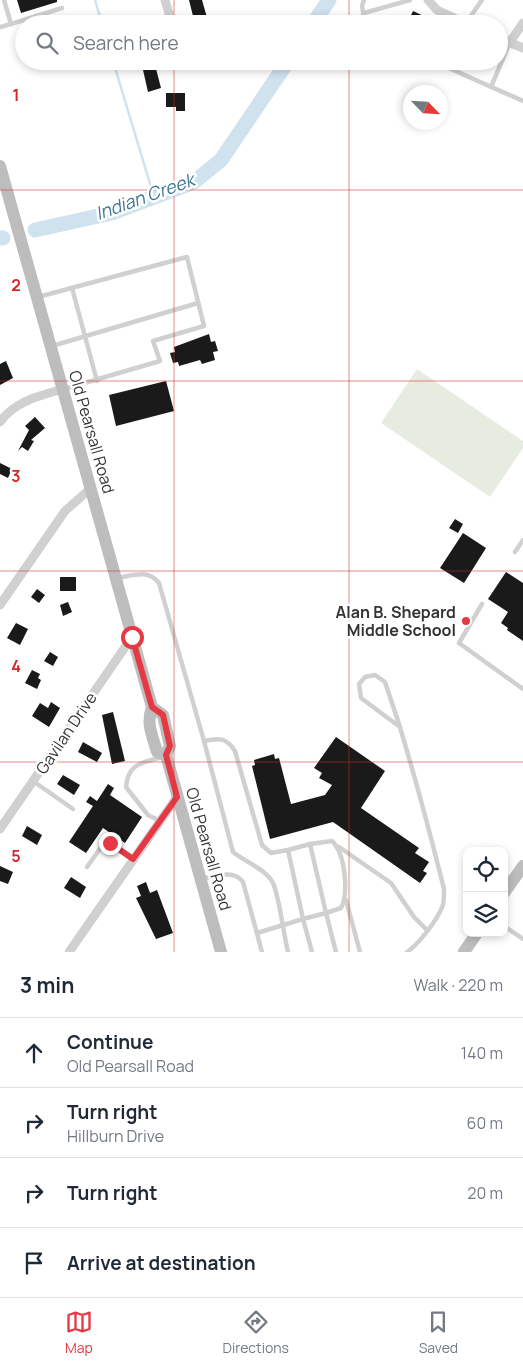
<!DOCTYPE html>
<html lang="en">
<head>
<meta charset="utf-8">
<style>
	:root { --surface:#fff; --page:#f2f2f3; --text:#1f2937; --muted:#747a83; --line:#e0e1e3; --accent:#e63946 }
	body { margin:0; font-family:Manrope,sans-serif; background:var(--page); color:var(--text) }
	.controls { position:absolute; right:15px; bottom:15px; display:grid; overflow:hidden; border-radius:10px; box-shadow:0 2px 8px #0003 }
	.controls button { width:45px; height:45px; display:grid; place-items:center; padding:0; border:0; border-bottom:1px solid var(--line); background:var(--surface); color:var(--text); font:25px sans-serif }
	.compass { position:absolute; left:403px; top:85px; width:45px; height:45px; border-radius:50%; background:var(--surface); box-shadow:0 2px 8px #0003; rotate:115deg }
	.stop { position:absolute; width:15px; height:15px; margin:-11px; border:4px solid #e63946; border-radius:50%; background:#fff }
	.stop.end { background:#e63946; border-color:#fff; box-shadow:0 1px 5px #0008 }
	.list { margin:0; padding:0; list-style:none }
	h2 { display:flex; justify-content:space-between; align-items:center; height:65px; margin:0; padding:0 20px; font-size:21px }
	h2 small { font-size:16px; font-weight:400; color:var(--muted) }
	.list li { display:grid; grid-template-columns:32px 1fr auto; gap:15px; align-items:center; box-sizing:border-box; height:70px; padding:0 20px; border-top:1px solid var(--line) }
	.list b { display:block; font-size:19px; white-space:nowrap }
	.list p { margin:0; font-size:16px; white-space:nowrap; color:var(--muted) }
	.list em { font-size:16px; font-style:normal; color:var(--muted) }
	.icon { flex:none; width:28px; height:28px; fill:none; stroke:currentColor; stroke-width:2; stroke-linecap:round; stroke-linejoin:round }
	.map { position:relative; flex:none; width:523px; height:952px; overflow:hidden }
	.search { position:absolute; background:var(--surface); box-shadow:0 2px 8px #0003; left:15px; right:15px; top:15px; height:55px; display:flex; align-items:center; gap:12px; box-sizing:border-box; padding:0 18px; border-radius:28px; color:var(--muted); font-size:19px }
	.sheet { height:345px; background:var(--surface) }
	nav { display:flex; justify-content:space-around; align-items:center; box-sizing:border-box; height:70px; border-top:1px solid var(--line); background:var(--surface); font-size:14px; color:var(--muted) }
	nav a { display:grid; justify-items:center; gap:2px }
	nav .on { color:var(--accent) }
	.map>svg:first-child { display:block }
	.green { fill:#e6ecdf }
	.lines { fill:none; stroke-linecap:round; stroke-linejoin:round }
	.stream { stroke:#cfe2ee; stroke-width:2.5 }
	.river { stroke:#cfe2ee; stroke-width:15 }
	.building { fill:#1a1a1a }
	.lane { stroke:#d0d0d0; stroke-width:4.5 }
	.street { stroke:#d0d0d0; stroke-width:9 }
	.secondary { stroke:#bdbdbd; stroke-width:12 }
	.route { stroke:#e63946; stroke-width:6 }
	.grid { fill:none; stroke:#d62828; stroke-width:1; stroke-opacity:0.55 }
	.poi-dot { fill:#e63946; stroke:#fff; stroke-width:2 }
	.labels { text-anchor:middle; stroke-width:5; stroke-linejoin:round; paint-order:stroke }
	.street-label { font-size:16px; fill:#333; stroke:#fff }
	.poi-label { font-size:16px; font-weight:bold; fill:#333; stroke:#fff; text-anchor:end }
	.water-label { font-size:18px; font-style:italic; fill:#3f7597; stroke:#fff }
	.grid-label { font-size:16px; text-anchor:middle; font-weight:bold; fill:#d62828; stroke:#fff; stroke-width:5; stroke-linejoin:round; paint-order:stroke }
</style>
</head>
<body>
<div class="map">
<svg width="523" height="952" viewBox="0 0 523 952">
	<rect width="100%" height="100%" fill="#fff"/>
	<polygon class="green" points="417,369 523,441 523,448 490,497 381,423"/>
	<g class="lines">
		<g class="stream">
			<polyline points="95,0 102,24"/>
			<polyline points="113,61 154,197"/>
		</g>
		<g class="river">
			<polyline points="313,24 329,0"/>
			<polyline points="35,230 112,213 194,182 221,160 288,61"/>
			<polyline points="0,238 3,238"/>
		</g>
	</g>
	<g class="building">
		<polygon points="17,0 57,0 57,2 21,13"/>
		<polygon points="189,0 202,0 208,21 195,24"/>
		<polygon points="413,11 428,18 425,24 407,24"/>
		<polygon points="141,61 154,61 161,88 148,92"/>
		<polygon points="166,93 185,93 185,111 176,111 176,107 166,107"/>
		<polygon points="209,334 211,342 215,341 218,351 213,352 215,360 202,364 200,360 179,366 178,362 173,363 170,353 175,352 174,347"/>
		<polygon points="6,361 13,378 0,385 0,364"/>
		<polygon points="166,381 174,411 116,426 109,395"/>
		<polygon points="35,417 45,428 31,440 34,441 28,451 22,447 18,451 29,430 25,426"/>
		<polygon points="0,463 12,469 8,478 0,474"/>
		<polygon points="455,519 463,524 458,533 449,528"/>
		<polygon points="463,533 486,548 464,583 440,568"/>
		<polygon points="506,572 523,583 523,641 507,630 508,628 501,623 508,612 488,599"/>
		<rect x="60" y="577" width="16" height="14"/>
		<polygon points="37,589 45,595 39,603 31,597"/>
		<polygon points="68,602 72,612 63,616 60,605"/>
		<polygon points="16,623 28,629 20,645 7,638"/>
		<polygon points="50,652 58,657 53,666 44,661"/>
		<polygon points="32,670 40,674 38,678 41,680 37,689 25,683"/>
		<polygon points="51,702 60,708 49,727 32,716 40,703 48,708"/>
		<polygon points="113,712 125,761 112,764 102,715"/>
		<polygon points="336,737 385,771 361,808 419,848 415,853 429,862 423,871 427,873 420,883 333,822 270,839 252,766 255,765 254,760 274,754 275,759 279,758 291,804 325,795 332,785 319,778 322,773 314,768"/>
		<polygon points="83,742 102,753 97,762 78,752"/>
		<polygon points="63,775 80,785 74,795 57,784"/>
		<polygon points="108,784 114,788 110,795 142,817 125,843 103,828 86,853 69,842 93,806 86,802 90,796 97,801"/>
		<polygon points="27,826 42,835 37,845 22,836"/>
		<polygon points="0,866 13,872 8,884 0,881"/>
		<polygon points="71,877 86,887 80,898 64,888"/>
		<polygon points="146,882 150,893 157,890 173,933 156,939 136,898 141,896 137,886"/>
	</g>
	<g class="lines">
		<g class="lane">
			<polyline points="4,0 11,24 62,8"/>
			<polyline points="364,0 362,6 365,24"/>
			<polyline points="364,13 410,0"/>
			<polyline points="466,23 482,0"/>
			<polyline points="0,27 11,24"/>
			<polyline points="433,61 523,101"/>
			<polyline points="491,87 510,42"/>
			<polyline points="72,288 97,381"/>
			<polyline points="38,297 187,257 204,326 153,341 160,361 64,389"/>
			<polyline points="52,346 198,303"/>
			<polyline points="515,552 523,540"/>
			<path d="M 118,578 C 134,575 148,569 159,583 L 204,741 C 219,738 226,737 235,751 L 262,845 L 271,853 L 288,850 L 303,919 L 257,933"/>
			<polyline points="482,604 459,643 523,689"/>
			<path d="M 400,727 L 361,698 L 359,684 L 365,677 L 375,675 L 385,682 L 398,721 C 415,776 430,833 444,889 C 444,894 444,900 443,905 C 438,919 419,944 407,952"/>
			<path d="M 204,741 L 233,852 C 245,862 266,869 273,883 C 279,896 284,936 288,952"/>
			<polyline points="33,781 73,809"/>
			<path d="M 160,821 L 148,815 L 126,787 C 128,763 142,763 162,757"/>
			<path d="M 310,844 L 332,841 C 345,853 349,893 341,908 L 326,913 L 336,952"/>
			<polyline points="339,847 391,883 414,917 427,930"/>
			<polyline points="288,850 310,844 326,913 303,919 312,952"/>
			<polyline points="87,867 104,843 110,843 133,859"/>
			<path d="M 202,879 C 216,876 234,869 243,882 L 262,952"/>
			<polyline points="346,900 360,952"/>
			<polyline points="504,926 523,939"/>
		</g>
		<g class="street">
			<polyline points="165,0 172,24"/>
			<polyline points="428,0 437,10 467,24"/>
			<polyline points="499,38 523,48"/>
			<polyline points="510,42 523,23"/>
			<polyline points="183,61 183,62"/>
			<path d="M 0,422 C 15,401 39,396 63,389"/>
			<polyline points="0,605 65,511 91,488"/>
			<polyline points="0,829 132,637"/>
			<polyline points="69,952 177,797"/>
		</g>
		<g class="secondary">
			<path d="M 0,166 L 152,707 C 146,724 152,734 157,752 L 166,755"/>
			<polyline points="152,707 163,715 170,746 166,755 221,952"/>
			<polyline points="504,893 523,866"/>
			<polyline points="464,952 477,933"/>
		</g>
	</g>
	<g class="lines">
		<polyline class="route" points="110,843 133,859 177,797 166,755 170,746 163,715 152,707 132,637"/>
	</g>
	<path class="grid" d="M 174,0 L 174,24M 349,0 L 349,24M 174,61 L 174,952M 349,61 L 349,952M 0,190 L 523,190M 0,381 L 523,381M 0,571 L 523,571M 0,762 L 523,762"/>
	<circle class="poi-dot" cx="466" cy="621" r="5"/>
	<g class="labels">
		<g class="street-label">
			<text transform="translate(92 432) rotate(74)" y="6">Old Pearsall Road</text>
			<text transform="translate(66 733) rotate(-56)" y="6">Gavilan Drive</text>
			<text transform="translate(209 849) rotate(74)" y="6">Old Pearsall Road</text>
		</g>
		<g class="poi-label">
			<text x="456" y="618">Alan B. Shepard<tspan x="456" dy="18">Middle School</tspan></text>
		</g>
		<g class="water-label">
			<text transform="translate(145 197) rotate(-20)" y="6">Indian Creek</text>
		</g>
	</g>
	<g class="grid-label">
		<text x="16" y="101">1</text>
		<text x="16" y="291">2</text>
		<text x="16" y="482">3</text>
		<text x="16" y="672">4</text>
		<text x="16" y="862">5</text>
	</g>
</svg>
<div class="controls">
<button><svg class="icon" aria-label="locate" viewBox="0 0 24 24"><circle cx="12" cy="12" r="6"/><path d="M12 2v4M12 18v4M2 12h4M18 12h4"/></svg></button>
<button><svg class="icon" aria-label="layers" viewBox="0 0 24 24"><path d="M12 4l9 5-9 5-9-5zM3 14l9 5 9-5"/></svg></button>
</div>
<svg class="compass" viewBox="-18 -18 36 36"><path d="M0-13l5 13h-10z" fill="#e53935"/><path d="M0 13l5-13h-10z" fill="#747a83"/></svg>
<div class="stop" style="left:132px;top:637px"></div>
<div class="stop end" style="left:110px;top:843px"></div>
<div class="search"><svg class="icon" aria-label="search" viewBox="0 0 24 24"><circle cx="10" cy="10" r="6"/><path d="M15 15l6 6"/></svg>Search here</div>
</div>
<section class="sheet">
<h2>3 min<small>Walk · 220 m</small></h2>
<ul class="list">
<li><svg class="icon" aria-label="ahead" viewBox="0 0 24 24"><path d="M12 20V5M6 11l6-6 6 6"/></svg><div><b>Continue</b><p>Old Pearsall Road</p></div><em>140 m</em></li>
<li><svg class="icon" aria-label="right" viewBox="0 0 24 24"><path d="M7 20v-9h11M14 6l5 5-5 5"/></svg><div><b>Turn right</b><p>Hillburn Drive</p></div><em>60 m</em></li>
<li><svg class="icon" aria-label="right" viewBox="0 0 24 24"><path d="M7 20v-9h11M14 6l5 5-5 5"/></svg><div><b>Turn right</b></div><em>20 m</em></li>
<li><svg class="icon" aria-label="arrive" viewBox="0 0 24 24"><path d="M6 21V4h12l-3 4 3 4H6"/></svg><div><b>Arrive at destination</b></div></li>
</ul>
</section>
<nav>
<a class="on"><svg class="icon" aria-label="map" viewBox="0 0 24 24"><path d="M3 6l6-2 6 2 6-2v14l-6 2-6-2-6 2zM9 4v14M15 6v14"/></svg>Map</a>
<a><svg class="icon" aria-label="directions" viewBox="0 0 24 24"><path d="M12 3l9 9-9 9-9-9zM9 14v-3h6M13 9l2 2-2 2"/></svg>Directions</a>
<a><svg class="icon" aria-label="saved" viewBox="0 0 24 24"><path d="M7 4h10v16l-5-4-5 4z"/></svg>Saved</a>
</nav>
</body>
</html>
